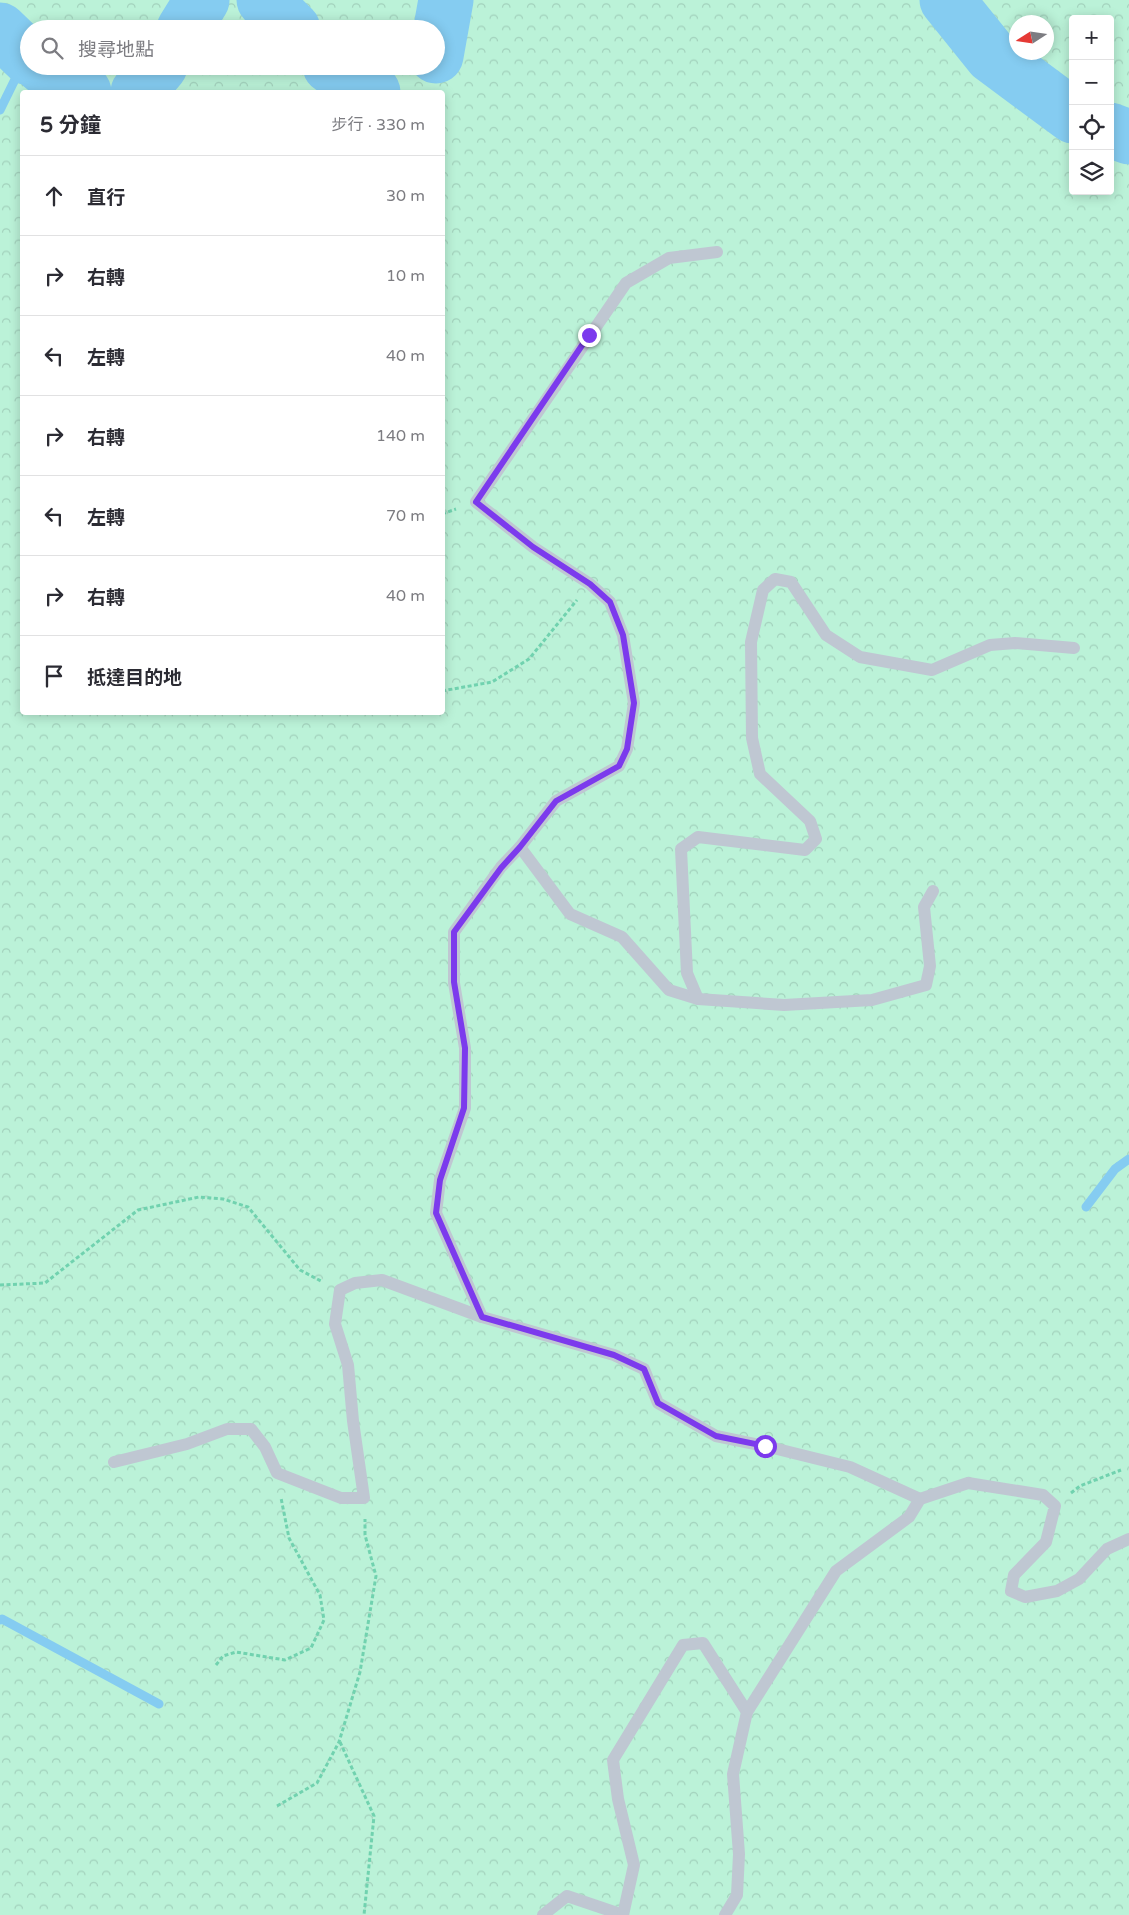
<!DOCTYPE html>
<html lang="zh-TW">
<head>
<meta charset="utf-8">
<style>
	:root { --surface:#fff; --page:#f2f2f3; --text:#2b2b33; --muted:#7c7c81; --line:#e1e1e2 }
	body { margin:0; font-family:"Varela Round","Noto Sans TC",sans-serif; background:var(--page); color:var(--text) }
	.controls { position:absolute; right:15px; top:15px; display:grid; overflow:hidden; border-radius:5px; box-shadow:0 2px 12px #0003 }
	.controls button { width:45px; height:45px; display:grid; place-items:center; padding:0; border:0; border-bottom:1px solid var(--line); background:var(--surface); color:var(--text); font:25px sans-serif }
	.compass { position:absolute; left:1009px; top:15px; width:45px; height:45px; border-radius:50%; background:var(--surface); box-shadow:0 2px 12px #0003; rotate:258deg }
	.stop { position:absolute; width:15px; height:15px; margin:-11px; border:4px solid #7c3aed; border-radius:50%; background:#fff }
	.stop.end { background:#7c3aed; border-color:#fff; box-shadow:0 1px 5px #0008 }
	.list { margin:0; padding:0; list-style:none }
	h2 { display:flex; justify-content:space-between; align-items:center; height:65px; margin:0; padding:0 20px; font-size:21px }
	h2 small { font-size:16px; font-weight:400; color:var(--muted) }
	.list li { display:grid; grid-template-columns:32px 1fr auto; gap:15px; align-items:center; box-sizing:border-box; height:80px; padding:0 20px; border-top:1px solid var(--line) }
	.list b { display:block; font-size:19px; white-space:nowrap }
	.list em { font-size:16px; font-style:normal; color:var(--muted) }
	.icon { flex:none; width:28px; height:28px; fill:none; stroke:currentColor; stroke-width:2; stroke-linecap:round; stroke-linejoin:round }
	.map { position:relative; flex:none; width:1129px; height:1915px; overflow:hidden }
	.search { position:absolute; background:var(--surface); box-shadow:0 2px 12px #0003; left:20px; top:20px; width:425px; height:55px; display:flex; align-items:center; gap:12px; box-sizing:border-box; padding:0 18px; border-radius:28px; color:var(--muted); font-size:19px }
	.panel { position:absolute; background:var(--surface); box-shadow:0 2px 12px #0003; left:20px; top:90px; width:425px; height:625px; border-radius:5px }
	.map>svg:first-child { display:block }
	.forest { fill:url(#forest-crowns); fill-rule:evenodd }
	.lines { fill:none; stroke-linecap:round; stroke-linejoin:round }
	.stream { stroke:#85ccf1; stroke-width:9 }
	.river { stroke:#85ccf1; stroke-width:55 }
	.path { stroke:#71d2af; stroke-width:3; stroke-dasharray:4 2.5; stroke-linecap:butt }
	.service { stroke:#bfc7d2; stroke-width:12 }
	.route { stroke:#7c3aed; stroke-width:6 }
</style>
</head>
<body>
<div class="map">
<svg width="1129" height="1915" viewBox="0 0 1129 1915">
	<defs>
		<pattern id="forest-crowns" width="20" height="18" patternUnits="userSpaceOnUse" patternTransform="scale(1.25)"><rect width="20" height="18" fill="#bbf2d8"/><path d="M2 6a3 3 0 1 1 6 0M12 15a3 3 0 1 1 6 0" fill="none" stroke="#a2d1bc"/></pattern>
	</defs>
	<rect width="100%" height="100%" fill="#f2efef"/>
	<path class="forest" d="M 0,0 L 1129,0 L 1129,1915 L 0,1915 ZM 1073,19 L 1110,19 L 1110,191 L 1073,191 ZM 1016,22 L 1046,22 L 1046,52 L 1016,52 ZM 29,29 L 436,29 L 436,66 L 29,66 ZM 22,92 L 442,92 L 442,712 L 22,712 Z"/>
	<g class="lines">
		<g class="stream">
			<polyline points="0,110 26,57"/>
			<polyline points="1086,1207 1115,1169 1129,1159"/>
			<polyline points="0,1620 2,1619 159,1704"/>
		</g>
		<g class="river">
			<polyline points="264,0 293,29"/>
			<polyline points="947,0 992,56 1073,116"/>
			<polyline points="184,29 202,0"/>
			<polyline points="0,30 29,58"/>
			<polyline points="436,56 446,0"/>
			<polyline points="42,66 84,92"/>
			<polyline points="330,66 373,92"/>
			<polyline points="138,92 160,66"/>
			<polyline points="1110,130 1129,137"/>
		</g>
		<g class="path">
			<polyline points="442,514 456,509"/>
			<polyline points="442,691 492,682 529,659 577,600"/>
			<polyline points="0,1285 45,1283 138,1210 199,1197 223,1199 248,1207 300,1270 321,1281"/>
			<polyline points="1071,1493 1080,1486 1121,1470"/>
			<polyline points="216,1665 223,1656 236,1652 285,1660 311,1648 324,1620 320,1595 289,1538 281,1498"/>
			<polyline points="340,1742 374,1816 364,1915"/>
			<polyline points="277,1806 317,1783 339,1742 360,1672 376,1576 365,1535 365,1519"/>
		</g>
		<g class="service">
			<polyline points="717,252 669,258 626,283 476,502 533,547 590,584 610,602 623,635 634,703 627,749 619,766 556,801 520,847 501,867 454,932 454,983 465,1048 465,1108 440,1180 436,1213 482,1317 614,1355 644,1369 658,1403 716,1436 765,1446 850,1467 920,1499"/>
			<polyline points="520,847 570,914 622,937 669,990 698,999 784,1005 872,1000 926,985 930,966 924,907 933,891"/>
			<polyline points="698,999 687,973 681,849 698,837 805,850 816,839 810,821 760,774 752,738 751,642 763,590 775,579 791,582 826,635 860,657 932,670 990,645 1015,643 1074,648"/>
			<polyline points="114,1462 187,1444 227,1429 251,1429 265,1447 277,1473 341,1498 364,1498 353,1421 348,1365 335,1324 340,1290 355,1283 382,1280 482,1317"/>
			<polyline points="543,1915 567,1896 623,1915"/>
			<polyline points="623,1915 634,1865 618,1799 613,1760 683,1645 703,1643 747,1712"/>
			<polyline points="725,1915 737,1895 739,1854 733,1774 747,1712 836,1571 909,1517 920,1499 968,1483 1043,1495 1055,1506 1046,1542 1014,1575 1011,1591 1025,1597 1057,1591 1079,1579 1107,1549 1129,1539"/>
		</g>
	</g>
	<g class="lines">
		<polyline class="route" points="589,335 476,502 533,547 590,584 610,602 623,635 634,703 627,749 619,766 556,801 520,847 501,868 454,932 454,982 465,1048 464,1108 440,1180 436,1213 482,1317 614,1355 644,1369 658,1403 716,1436 765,1446"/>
	</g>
</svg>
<div class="controls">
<button>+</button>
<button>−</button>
<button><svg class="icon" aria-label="locate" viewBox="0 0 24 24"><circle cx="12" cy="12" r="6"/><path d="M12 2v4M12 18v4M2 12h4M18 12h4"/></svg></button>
<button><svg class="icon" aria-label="layers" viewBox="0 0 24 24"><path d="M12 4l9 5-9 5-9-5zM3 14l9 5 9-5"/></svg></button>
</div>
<svg class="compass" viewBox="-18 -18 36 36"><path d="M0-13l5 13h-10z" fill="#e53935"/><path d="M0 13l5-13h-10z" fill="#7c7c81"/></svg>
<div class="stop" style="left:765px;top:1446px"></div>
<div class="stop end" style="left:589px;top:335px"></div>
<div class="search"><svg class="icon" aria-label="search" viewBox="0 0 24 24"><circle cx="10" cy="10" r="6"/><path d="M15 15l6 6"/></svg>搜尋地點</div>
<section class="panel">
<h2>5 分鐘<small>步行 · 330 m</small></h2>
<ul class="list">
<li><svg class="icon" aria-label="ahead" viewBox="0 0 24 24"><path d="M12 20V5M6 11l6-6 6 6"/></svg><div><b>直行</b></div><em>30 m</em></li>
<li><svg class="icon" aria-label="right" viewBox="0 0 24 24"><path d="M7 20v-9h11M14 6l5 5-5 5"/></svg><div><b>右轉</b></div><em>10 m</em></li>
<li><svg class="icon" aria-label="left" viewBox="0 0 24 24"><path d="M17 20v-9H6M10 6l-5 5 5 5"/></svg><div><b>左轉</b></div><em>40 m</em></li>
<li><svg class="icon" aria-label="right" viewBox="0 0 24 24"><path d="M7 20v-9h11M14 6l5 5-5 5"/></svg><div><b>右轉</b></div><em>140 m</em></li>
<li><svg class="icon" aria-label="left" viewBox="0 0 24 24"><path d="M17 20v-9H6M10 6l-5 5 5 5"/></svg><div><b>左轉</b></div><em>70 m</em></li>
<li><svg class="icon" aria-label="right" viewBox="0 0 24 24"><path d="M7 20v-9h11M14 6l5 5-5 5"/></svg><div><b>右轉</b></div><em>40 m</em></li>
<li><svg class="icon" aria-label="arrive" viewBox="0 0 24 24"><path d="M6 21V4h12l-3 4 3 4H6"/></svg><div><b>抵達目的地</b></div></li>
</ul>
</section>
</div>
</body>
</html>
